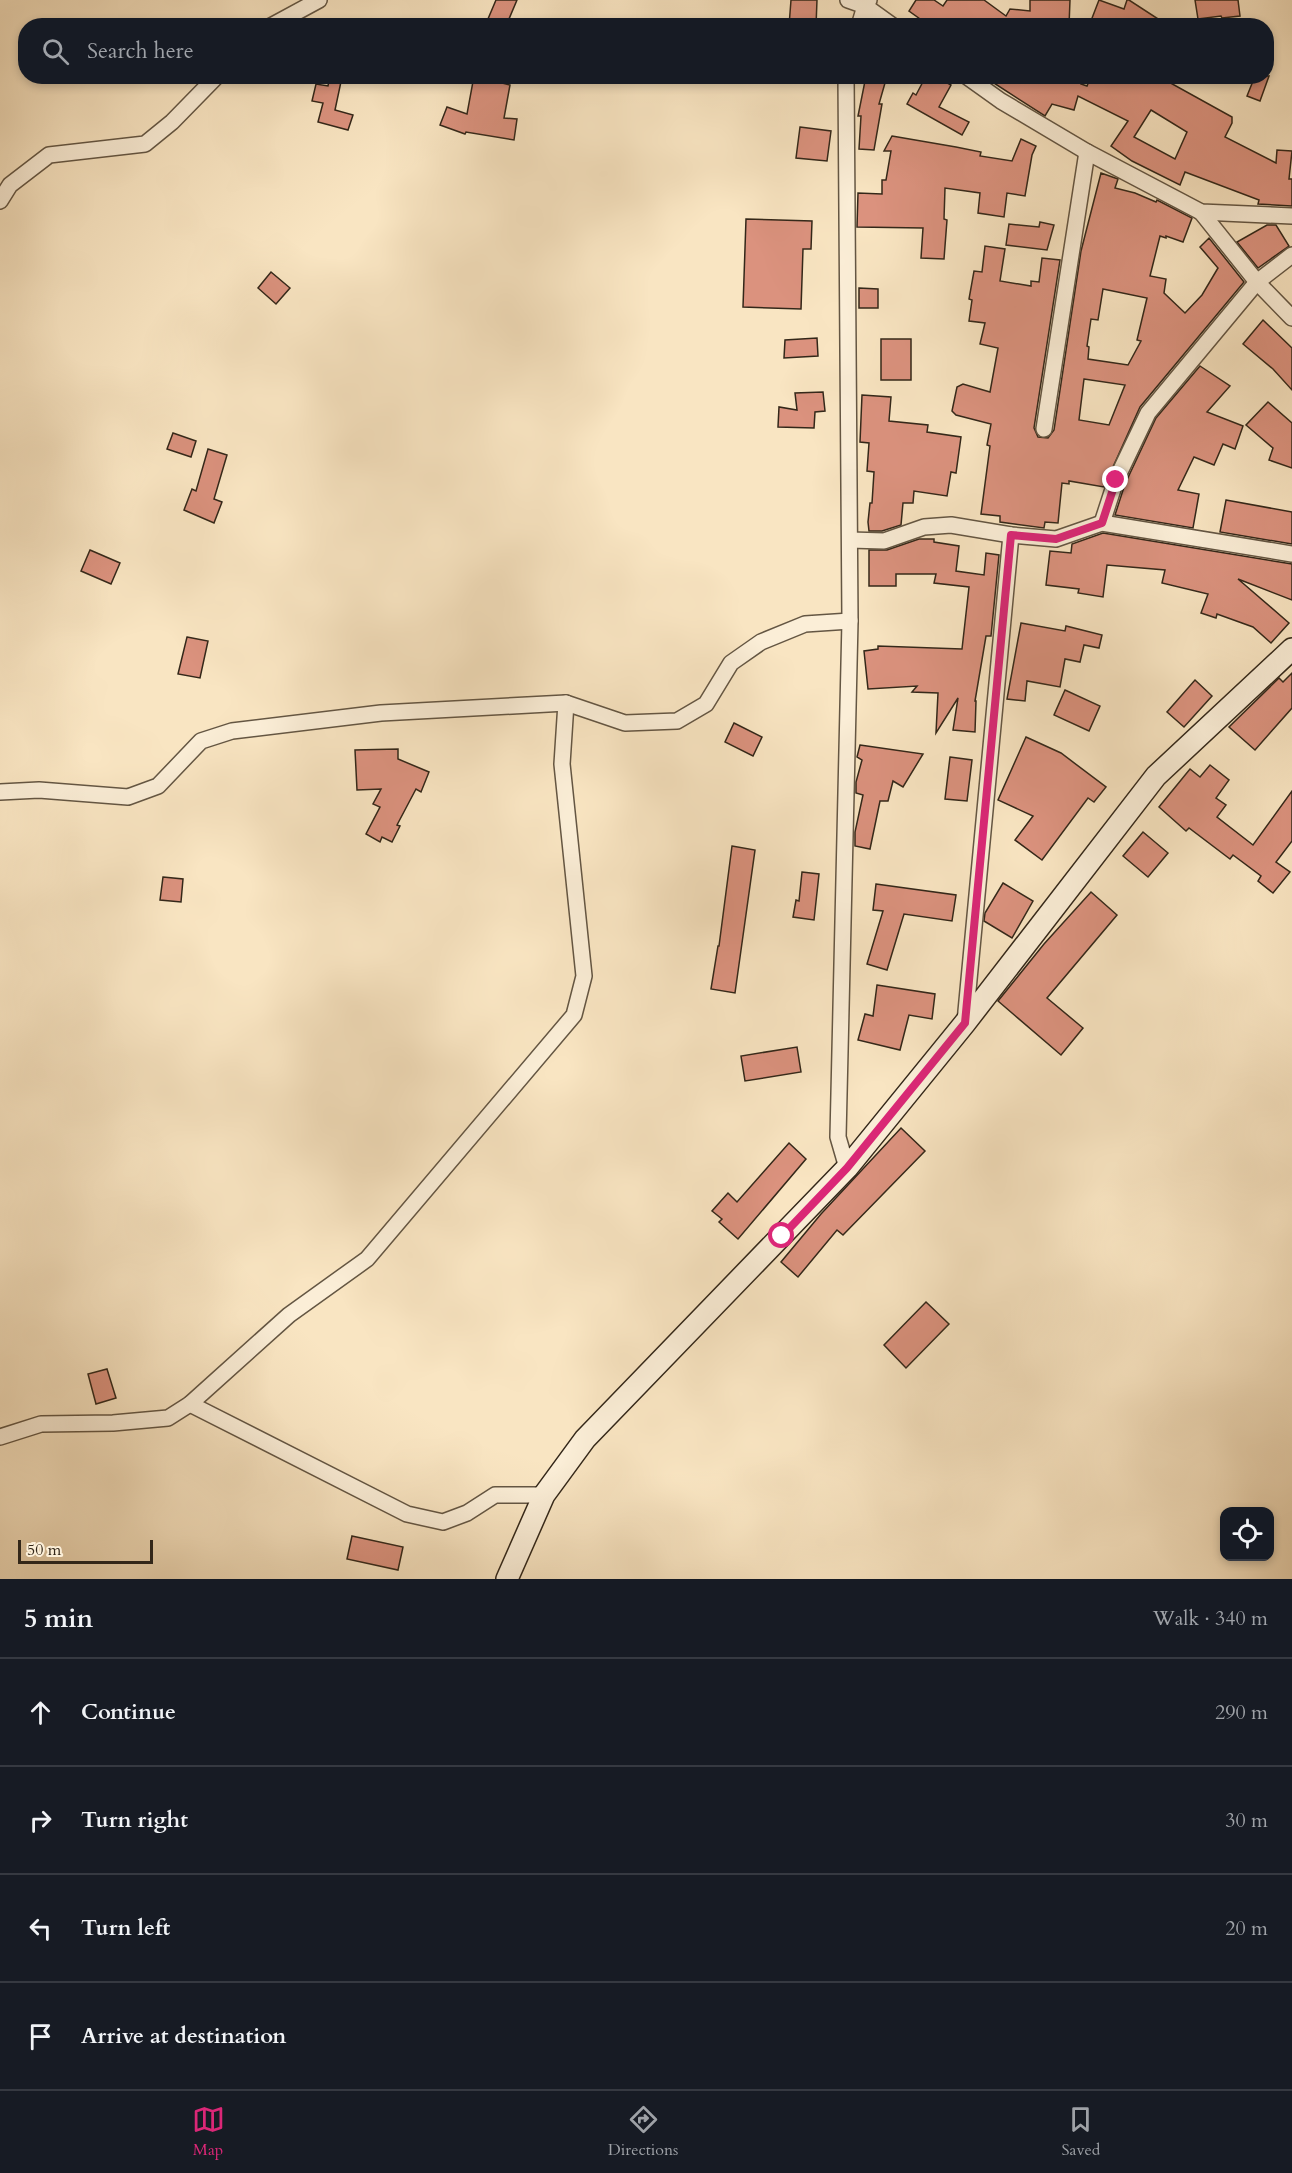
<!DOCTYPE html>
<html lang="en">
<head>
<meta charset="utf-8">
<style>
	:root { --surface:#171b24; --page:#20242c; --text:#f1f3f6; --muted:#9ea1a6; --line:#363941; --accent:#db2777 }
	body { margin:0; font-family:Cardo,serif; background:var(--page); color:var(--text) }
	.controls { position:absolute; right:18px; bottom:18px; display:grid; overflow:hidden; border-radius:12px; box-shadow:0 3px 9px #0003 }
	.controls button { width:54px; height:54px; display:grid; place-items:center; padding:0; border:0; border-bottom:2px solid var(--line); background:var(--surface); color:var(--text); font:30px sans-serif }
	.scale { position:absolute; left:18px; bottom:15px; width:135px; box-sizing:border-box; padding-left:6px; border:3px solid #332719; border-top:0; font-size:16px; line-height:21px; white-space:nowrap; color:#332719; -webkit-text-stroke:4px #fbeed7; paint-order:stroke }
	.stop { position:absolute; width:18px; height:18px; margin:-14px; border:4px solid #db2777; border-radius:50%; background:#fff }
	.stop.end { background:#db2777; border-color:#fff; box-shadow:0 2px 6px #0008 }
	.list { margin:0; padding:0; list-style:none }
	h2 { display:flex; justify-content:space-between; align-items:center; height:78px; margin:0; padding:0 24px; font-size:26px }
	h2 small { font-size:20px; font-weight:400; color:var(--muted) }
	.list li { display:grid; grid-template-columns:39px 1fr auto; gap:18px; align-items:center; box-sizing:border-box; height:108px; padding:0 24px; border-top:2px solid var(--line) }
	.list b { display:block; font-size:22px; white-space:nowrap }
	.list em { font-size:20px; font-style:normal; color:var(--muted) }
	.icon { flex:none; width:33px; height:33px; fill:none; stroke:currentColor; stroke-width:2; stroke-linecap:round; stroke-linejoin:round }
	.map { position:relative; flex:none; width:1292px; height:1579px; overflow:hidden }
	.search { position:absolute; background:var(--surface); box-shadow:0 3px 9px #0003; left:18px; right:18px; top:18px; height:66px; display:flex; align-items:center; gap:15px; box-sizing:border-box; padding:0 21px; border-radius:24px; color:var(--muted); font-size:22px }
	.sheet { height:510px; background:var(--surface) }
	nav { display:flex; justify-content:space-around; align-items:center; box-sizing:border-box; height:84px; border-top:2px solid var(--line); background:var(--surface); font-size:16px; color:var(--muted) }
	nav a { display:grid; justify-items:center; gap:3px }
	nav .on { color:var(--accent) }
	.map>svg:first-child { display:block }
	.building { fill:#db927e; stroke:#332719; stroke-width:1.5; fill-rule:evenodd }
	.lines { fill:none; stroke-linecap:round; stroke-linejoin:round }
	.street-casing { stroke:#645643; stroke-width:18 }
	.secondary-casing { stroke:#332719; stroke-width:24 }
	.street { stroke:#fbeed7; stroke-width:15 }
	.secondary { stroke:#fbeed7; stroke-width:21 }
	.route { stroke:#db2777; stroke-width:8 }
</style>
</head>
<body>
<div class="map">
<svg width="1292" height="1579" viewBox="0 0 1292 1579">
	<rect width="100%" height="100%" fill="#f9e5c2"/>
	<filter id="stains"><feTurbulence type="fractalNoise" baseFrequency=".00333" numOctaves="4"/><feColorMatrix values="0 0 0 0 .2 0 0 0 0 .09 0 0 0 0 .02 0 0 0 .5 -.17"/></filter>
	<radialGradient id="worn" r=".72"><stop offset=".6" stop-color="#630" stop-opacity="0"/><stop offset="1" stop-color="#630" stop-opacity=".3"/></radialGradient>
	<g class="building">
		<polygon points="496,0 517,0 506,26 485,26"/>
		<polygon points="791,0 817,0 816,26 789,26"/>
		<polygon points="916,0 934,0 943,6 947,0 984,0 1006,16 1010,9 1030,11 1030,0 1070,0 1069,26 930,26 909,11"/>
		<polygon points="1099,0 1124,9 1127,0 1129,0 1169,26 1089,26"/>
		<polygon points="1195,0 1238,0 1240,16 1222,18 1221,16 1198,19"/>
		<polygon points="330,76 342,77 335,110 353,115 348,130 318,122 323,103 312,101 316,84 328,86"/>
		<polygon points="474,76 494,78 494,81 510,85 504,118 517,119 514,140 466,132 465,134 440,125 447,107 467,114"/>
		<polygon points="866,76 887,76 879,104 882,104 874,150 859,149 861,116 858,116"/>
		<polygon points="926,76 935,76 951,85 939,107 969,122 962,135 907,104 913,93 916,95"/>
		<path d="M 983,76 L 1055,76 L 1069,80 L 1070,76 L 1083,76 L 1081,84 L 1087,86 L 1091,76 L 1158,76 L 1232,117 L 1232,123 L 1225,137 L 1276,163 L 1277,150 L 1292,151 L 1289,179 L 1292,179 L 1292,206 L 1258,204 L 1259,200 L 1185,172 L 1180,185 L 1132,161 L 1111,146 L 1128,121 L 1078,96 L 1074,110 L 1052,104 L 1045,116 ZM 1151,110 L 1187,132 L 1175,159 L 1134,137 Z"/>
		<polygon points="1255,76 1269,76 1260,101 1247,96"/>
		<polygon points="800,127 831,131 827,161 796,158"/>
		<polygon points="892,136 956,147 981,152 980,156 1012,161 1021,139 1036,146 1032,155 1025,196 1007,193 1004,217 978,213 980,193 945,188 944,219 947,220 944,259 921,258 923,228 857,227 858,193 882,194 882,180 886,180 891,151 884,151"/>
		<path d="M 1101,173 L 1118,179 L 1115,188 L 1135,193 L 1156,202 L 1157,200 L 1192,218 L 1183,242 L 1166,236 L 1166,238 L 1160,236 L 1150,276 L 1166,279 L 1164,293 L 1185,313 L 1202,295 L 1218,268 L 1200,247 L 1209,238 L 1244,282 L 1140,407 L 1104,487 L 1069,481 L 1069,484 L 1062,483 L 1058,523 L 1045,522 L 1044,528 L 1000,522 L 1000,516 L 981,514 L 990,446 L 987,445 L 991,424 L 956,415 L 952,411 L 957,387 L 963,384 L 990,392 L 998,348 L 980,344 L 985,323 L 969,321 L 972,300 L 969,299 L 974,271 L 982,272 L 985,246 L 1005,249 L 1000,281 L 1031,286 L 1031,281 L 1039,282 L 1042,258 L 1060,260 L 1034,428 L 1038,437 L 1048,438 L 1054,430 L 1081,251 ZM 1103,289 L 1147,298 L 1137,340 L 1141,341 L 1128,365 L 1088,359 L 1089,347 L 1087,346 L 1091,319 L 1098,320 ZM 1084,379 L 1125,385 L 1109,425 L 1079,420 Z"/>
		<polygon points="746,219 812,221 811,249 803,249 801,309 743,307"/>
		<polygon points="1040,222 1054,225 1047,250 1006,245 1009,224 1039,227"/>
		<polygon points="1267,225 1276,225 1289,246 1258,268 1237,242"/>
		<polygon points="271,272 290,288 276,304 258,288"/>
		<polygon points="859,288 878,289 878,308 859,308"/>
		<polygon points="1263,320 1292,348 1292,390 1273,369 1243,344"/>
		<polygon points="817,338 818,356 784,358 785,340"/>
		<rect x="881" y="339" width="30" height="41"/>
		<polygon points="1200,366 1230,386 1207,412 1243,426 1235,449 1223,444 1214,465 1194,457 1178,490 1199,494 1193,528 1115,515 1125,484 1156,418"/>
		<polygon points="823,392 825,411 815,412 814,428 778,427 779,407 797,410 795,393"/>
		<polygon points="862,395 891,397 889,421 928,425 927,432 961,437 956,473 951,472 947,496 914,491 913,503 903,503 901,525 882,531 869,531 868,522 870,503 872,503 874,472 867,471 869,443 860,442"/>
		<polygon points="1268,402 1292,423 1292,468 1269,460 1273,448 1246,425"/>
		<polygon points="173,433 196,441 191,457 167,449"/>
		<polygon points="208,449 227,455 214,499 222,502 214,523 184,510 192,489 196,491"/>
		<polygon points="1226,500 1292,512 1292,544 1220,532"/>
		<polygon points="1103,533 1292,564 1292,600 1238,579 1289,623 1271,643 1253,627 1217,614 1216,618 1201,613 1208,594 1162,583 1165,570 1107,565 1103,597 1078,593 1079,589 1046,585 1050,551 1071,553 1072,544"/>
		<polygon points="919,539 934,539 934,542 959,546 956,571 984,575 986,553 999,555 991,636 986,636 975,701 976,701 975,732 953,730 958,698 936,733 938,693 912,692 917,686 868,689 864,651 878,649 878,646 962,649 969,587 934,583 936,574 896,574 896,586 869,586 869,550 887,550"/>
		<polygon points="90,550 120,563 111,584 81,571"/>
		<polygon points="1021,623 1065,631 1066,626 1102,635 1099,648 1084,645 1080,662 1065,659 1060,687 1027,681 1025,701 1007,699"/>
		<polygon points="187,637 208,641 200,678 178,674"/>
		<polygon points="1292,673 1292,708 1255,750 1229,727 1279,678 1283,682"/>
		<polygon points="1195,680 1212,696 1184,727 1167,712"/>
		<polygon points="1065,690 1100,706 1089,731 1054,715"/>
		<polygon points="734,723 762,737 753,756 725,742"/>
		<polygon points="1026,737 1061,753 1106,787 1094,802 1088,798 1042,860 1015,840 1033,816 998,800"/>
		<polygon points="860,745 923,754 903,787 893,781 888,801 880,801 870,849 855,846 855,832 863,795 856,793 856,782 862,760 857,757"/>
		<polygon points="398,749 398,759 429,772 421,792 416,789 397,825 400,826 392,842 382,837 380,842 366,834 380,807 373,804 381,789 357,790 355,750"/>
		<polygon points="950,757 972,760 967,801 945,799"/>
		<polygon points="1210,765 1229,780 1216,798 1226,805 1217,817 1253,845 1292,791 1292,841 1276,862 1290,872 1273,893 1258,881 1261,876 1233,855 1230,859 1189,828 1186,831 1159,807 1190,769 1200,777"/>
		<polygon points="1143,832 1168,853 1148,877 1123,856"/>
		<polygon points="732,846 755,850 735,993 711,989 718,946 719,946"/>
		<polygon points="802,872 819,874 814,920 793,917 796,900 799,901"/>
		<polygon points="163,877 183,879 181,902 160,900"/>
		<polygon points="1003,883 1033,901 1012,938 984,921 985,913"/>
		<polygon points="876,884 956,895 952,921 904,914 887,970 867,964 883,911 873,910"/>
		<polygon points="1091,892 1117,915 1047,998 1083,1028 1061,1055 998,1001 1044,944"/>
		<polygon points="877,985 935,994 932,1019 909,1015 900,1050 858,1040 865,1014 873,1016"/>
		<polygon points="797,1047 801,1072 745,1081 741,1056"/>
		<polygon points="901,1128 925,1151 843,1235 837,1230 798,1277 781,1262 821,1214"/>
		<polygon points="789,1143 806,1159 738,1239 719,1222 722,1219 712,1211 728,1193 737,1202"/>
		<polygon points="926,1302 949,1324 906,1368 884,1345"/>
		<polygon points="107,1369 116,1398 96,1404 88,1374"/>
		<polygon points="352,1536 403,1547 398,1570 347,1559"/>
	</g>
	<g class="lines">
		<g class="street-casing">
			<g id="street">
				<polyline points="848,0 865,6 893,26"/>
				<polyline points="271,26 319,0"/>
				<polyline points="859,26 865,6 869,0"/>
				<polyline points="846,76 850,621 838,1137 847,1168"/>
				<polyline points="966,76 1001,101 1087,152 1201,212 1292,216"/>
				<polyline points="0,201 10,185 49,155 145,144 172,122 217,76"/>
				<polyline points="1201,212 1257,282 1292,318"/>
				<polyline points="1044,429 1087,152"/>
				<polyline points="1102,523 1116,480 1148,413 1257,282 1292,255"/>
				<polyline points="850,540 884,541 924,527 951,525 1011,535 1056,539 1102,523 1292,554"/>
				<polyline points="0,792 39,790 128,797 158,786 201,741 232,731 381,713 566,703 625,723 677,721 706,704 731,663 761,642 805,624 850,621"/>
				<polyline points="965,1022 1011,535"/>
				<polyline points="190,1404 407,1514 443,1522 467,1513 495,1495 544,1495"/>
				<polyline points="0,1437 41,1424 113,1423 168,1418 190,1404 289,1315 367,1259 574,1015 584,976 562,764 566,703"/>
			</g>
		</g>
		<g class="secondary-casing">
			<polyline id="secondary" points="507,1579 544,1495 585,1439 847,1168 965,1023 1156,776 1292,649"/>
		</g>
		<use href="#street" class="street"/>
		<use href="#secondary" class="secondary"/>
	</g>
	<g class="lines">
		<polyline class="route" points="782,1236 847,1168 965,1023 1011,535 1056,539 1102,523 1116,480"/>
	</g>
	<rect width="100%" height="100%" filter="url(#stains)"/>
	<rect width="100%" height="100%" fill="url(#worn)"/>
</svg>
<div class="controls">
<button><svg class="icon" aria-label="locate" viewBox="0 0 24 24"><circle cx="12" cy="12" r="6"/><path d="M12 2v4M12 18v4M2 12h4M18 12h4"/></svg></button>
</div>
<div class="scale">50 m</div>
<div class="stop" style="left:782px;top:1236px"></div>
<div class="stop end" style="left:1116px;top:480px"></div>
<div class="search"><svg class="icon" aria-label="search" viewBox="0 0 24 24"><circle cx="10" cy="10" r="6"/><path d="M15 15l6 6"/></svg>Search here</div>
</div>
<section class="sheet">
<h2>5 min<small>Walk · 340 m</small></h2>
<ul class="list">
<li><svg class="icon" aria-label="ahead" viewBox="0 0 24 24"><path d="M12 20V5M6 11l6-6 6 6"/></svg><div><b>Continue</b></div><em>290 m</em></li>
<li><svg class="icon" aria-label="right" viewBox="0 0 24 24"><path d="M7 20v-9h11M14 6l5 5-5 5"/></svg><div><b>Turn right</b></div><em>30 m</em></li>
<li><svg class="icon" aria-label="left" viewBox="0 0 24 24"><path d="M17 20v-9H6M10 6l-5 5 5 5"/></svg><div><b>Turn left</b></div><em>20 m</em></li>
<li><svg class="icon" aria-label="arrive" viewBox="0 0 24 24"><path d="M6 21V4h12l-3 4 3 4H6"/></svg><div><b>Arrive at destination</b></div></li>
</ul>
</section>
<nav>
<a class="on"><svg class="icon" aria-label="map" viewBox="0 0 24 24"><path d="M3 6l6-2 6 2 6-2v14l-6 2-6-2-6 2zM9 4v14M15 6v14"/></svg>Map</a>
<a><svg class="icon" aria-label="directions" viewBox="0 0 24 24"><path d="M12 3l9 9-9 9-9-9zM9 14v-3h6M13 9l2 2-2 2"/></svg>Directions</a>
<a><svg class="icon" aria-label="saved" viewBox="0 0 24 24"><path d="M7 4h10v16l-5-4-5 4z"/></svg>Saved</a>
</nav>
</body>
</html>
